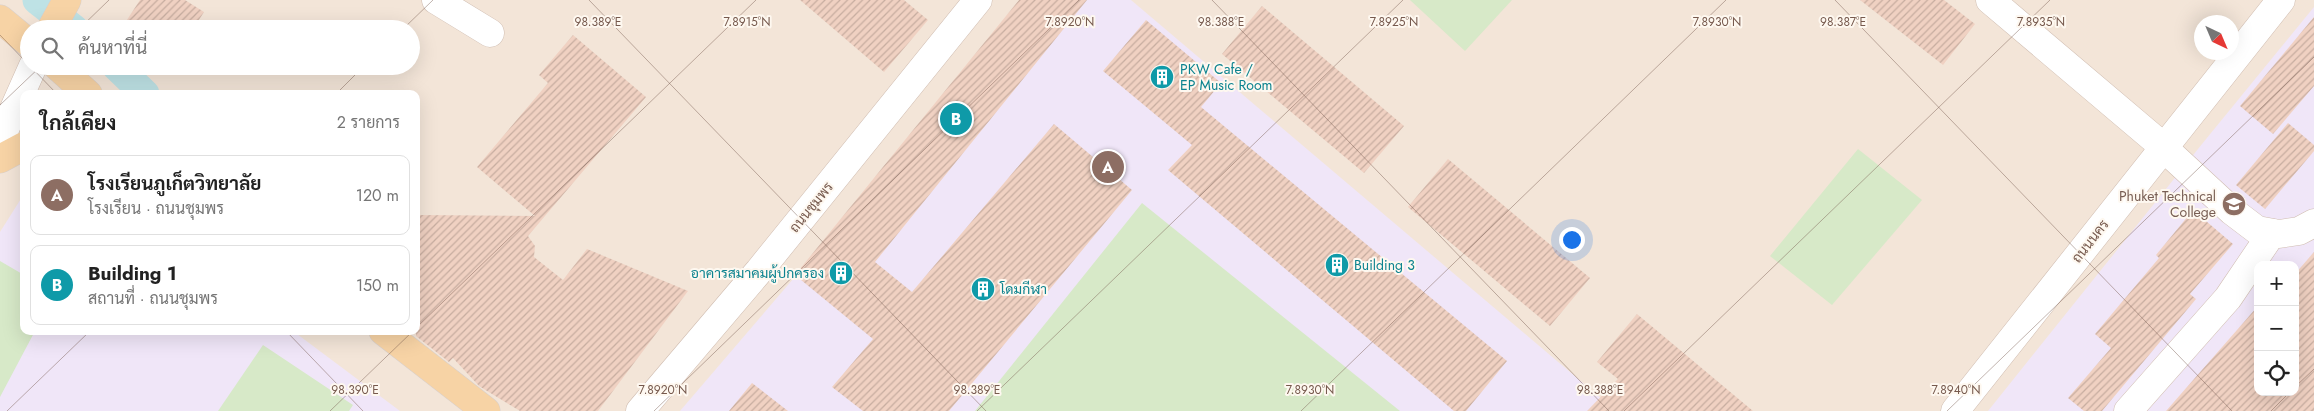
<!DOCTYPE html>
<html lang="th">
<head>
<meta charset="utf-8">
<style>
	:root { --surface:#fff; --page:#f2f2f2; --text:#222; --muted:#767676; --line:#e0e0e0; --accent:#2563eb }
	body { margin:0; font-family:Jost,Sarabun,sans-serif; background:var(--page); color:var(--text) }
	.controls { position:absolute; right:15px; bottom:15px; display:grid; overflow:hidden; border-radius:10px; box-shadow:0 5px 20px #0002 }
	.controls button { width:45px; height:45px; display:grid; place-items:center; padding:0; border:0; border-bottom:1px solid var(--line); background:var(--surface); color:var(--text); font:25px sans-serif }
	.compass { position:absolute; left:2194px; top:15px; width:45px; height:45px; border-radius:50%; background:var(--surface); box-shadow:0 5px 20px #0002; rotate:136deg }
	.you { position:absolute; left:1571px; top:239px; width:18px; height:18px; margin:-12px; border:4px solid #fff; border-radius:50%; background:#1a73e8; box-shadow:0 0 0 8px #1a73e833 }
	.badge { display:grid; place-items:center; width:32px; height:32px; border-radius:50%; background:var(--accent); color:#fff; font-size:16px; font-weight:700 }
	.pin { position:absolute; translate:-50% -50%; border:2px solid #fff; box-shadow:0 1px 5px #0006 }
	.list { margin:0; padding:0; list-style:none }
	h2 { display:flex; justify-content:space-between; align-items:center; height:65px; margin:0; padding:0 20px; font-size:21px }
	h2 small { font-size:16px; font-weight:400; color:var(--muted) }
	.list li { display:grid; grid-template-columns:32px 1fr auto; gap:15px; align-items:center; box-sizing:border-box; height:80px; margin:0 10px 10px; padding:0 10px; border:1px solid var(--line); border-radius:10px }
	.list b { display:block; font-size:19px; white-space:nowrap }
	.list p { margin:0; font-size:16px; white-space:nowrap; color:var(--muted) }
	.list em { font-size:16px; font-style:normal; color:var(--muted) }
	.icon { flex:none; width:28px; height:28px; fill:none; stroke:currentColor; stroke-width:2; stroke-linecap:round; stroke-linejoin:round }
	.map { position:relative; flex:none; width:2314px; height:411px; overflow:hidden }
	.search { position:absolute; background:var(--surface); box-shadow:0 5px 20px #0002; left:20px; top:20px; width:400px; height:55px; display:flex; align-items:center; gap:12px; box-sizing:border-box; padding:0 18px; border-radius:28px; color:var(--muted); font-size:19px }
	.panel { position:absolute; background:var(--surface); box-shadow:0 5px 20px #0002; left:20px; top:90px; width:400px; height:245px; border-radius:10px }
	.map>svg:first-child { display:block }
	.residential { fill:#f3e5d8; fill-rule:evenodd }
	.education { fill:#f0e6f8; fill-rule:evenodd }
	.pitch { fill:#d7e9c8 }
	.lines { fill:none; stroke-linecap:round; stroke-linejoin:round }
	.canal { stroke:#bee2e5; stroke-width:29 }
	.building { fill:url(#building-hatch) }
	.minor-casing { stroke:#d0bdb1; stroke-width:29 }
	.major-casing { stroke:#d9d1cd; stroke-width:29 }
	.minor { stroke:#fff; stroke-width:28 }
	.major { stroke:#f7d3a5; stroke-width:28 }
	.ticks { fill:none; stroke:#76594d; stroke-width:1; stroke-opacity:0.45 }
	.labels { text-anchor:middle; stroke-width:4; stroke-linejoin:round; paint-order:stroke }
	.culture-label { font-size:14px; fill:#0d838f; stroke:#fef8f0; text-anchor:start }
	.education-label { font-size:14px; fill:#785e54; stroke:#fef8f0; text-anchor:end }
	.street-label { font-size:14px; fill:#76594d; stroke:#fef8f0 }
	.ticks-label { font-size:12px; text-anchor:middle; fill:#76594d; stroke:#fef8f0; stroke-width:4; stroke-linejoin:round; paint-order:stroke }
</style>
</head>
<body>
<div class="map">
<svg width="2314" height="411" viewBox="0 0 2314 411">
	<defs>
		<pattern id="building-hatch" width="6" height="6" patternUnits="userSpaceOnUse" patternTransform="scale(1.25)"><rect width="6" height="6" fill="#f0d1c2"/><path d="M-1 1l2-2M0 6l6-6M5 7l2-2" fill="none" stroke="#c7ada0"/></pattern>
	</defs>
	<rect width="100%" height="100%" fill="#fcf3e9"/>
	<path class="residential" d="M 0,0 L 2314,0 L 2314,411 L 0,411 ZM 2202,22 L 2232,22 L 2232,52 L 2202,52 ZM 29,29 L 411,29 L 411,66 L 29,66 ZM 24,94 L 416,94 L 416,331 L 24,331 ZM 2258,265 L 2295,265 L 2295,392 L 2258,392 Z"/>
	<g class="education">
		<polygon points="1032,0 1131,0 1616,411 680,411"/>
		<path d="M 2314,7 L 2314,411 L 1988,411 L 2202,144 ZM 2258,265 L 2295,265 L 2295,392 L 2258,392 Z"/>
		<polygon points="24,194 24,331 293,331 400,411 0,411 0,232"/>
	</g>
	<g class="pitch">
		<polygon points="1410,0 1512,0 1465,51"/>
		<polygon points="1858,149 1922,200 1832,305 1770,256"/>
		<polygon points="1142,203 1400,411 975,411"/>
		<polygon points="0,261 24,275 24,331 35,331 0,397"/>
		<polygon points="263,345 353,405 349,411 218,411"/>
	</g>
	<g class="lines">
		<g class="canal">
			<polyline points="37,0 74,29"/>
			<polyline points="116,66 145,94"/>
		</g>
	</g>
	<g class="building">
		<polygon points="140,0 185,0 204,12 193,29 121,29"/>
		<polygon points="800,0 904,0 928,20 884,72"/>
		<polygon points="1019,0 1087,0 875,262 912,292 1054,124 1132,190 949,411 863,411 832,387 873,339 795,275"/>
		<polygon points="1860,0 1944,0 1975,24 1943,65"/>
		<polygon points="1262,6 1404,126 1364,173 1222,54"/>
		<polygon points="2314,17 2314,86 2273,134 2240,106"/>
		<polygon points="1146,20 1221,83 1201,107 1507,361 1466,411 1454,411 1168,170 1192,145 1103,71"/>
		<polygon points="573,35 646,97 528,236 535,246 534,257 563,280 587,249 688,291 598,411 520,411 479,386 453,358 449,362 416,336 416,215 535,216 477,167 548,83 539,75"/>
		<polygon points="2288,123 2314,145 2314,151 2265,209 2236,185"/>
		<polygon points="1448,159 1590,278 1550,326 1408,207"/>
		<polygon points="2193,210 2233,244 2190,294 2196,299 2102,411 2084,411 2068,398 2111,348 2095,334 2159,258 2156,255"/>
		<polygon points="2314,252 2314,411 2166,411 2258,306 2258,392 2295,392 2295,274"/>
		<polygon points="1637,314 1753,411 1587,411 1618,379 1597,362"/>
		<polygon points="752,383 788,411 729,411"/>
	</g>
	<g class="lines">
		<g class="minor-casing">
			<g id="minor">
				<polyline points="436,0 490,33"/>
				<polyline points="1990,0 2153,138 2232,211 2257,230 2279,234 2299,231 2314,223"/>
				<polyline points="0,140 33,66"/>
				<polyline points="640,411 759,271 978,0"/>
				<polyline points="1955,411 2281,0"/>
				<polyline points="2128,411 2228,298 2272,233"/>
			</g>
		</g>
		<g class="major-casing">
			<g id="major">
				<polyline points="0,19 29,43"/>
				<polyline points="51,29 67,0"/>
				<polyline points="57,66 88,94"/>
				<polyline points="0,159 24,146"/>
				<polyline points="383,331 486,411"/>
			</g>
		</g>
		<use href="#minor" class="minor"/>
		<use href="#major" class="major"/>
	</g>
	<path class="ticks" d="M 589,0 L 986,411M 1212,0 L 1609,411M 1835,0 L 2232,411M 79,29 L 109,0M 403,29 L 433,0M 0,35 L 29,65M 30,66 L 57,94M 336,94 L 364,66M 0,105 L 41,66M 416,328 L 756,0M 286,331 L 363,411M 2295,387 L 2314,369M 7,411 L 90,331M 330,411 L 413,331M 654,411 L 1079,0M 977,411 L 1403,0M 1301,411 L 1726,0M 1624,411 L 2050,0M 1947,411 L 2314,57M 2271,411 L 2290,392"/>
	<defs>
		<g id="building-disc" transform="scale(1.25)"><circle r="9.5" fill="#0f9aa8" stroke="#fef8f0"/><path d="M-4-6H4V6H1V3H-1V6H-4ZM-2.5-4.3h1.7v1.8h-1.7ZM.8-4.3h1.7v1.8H.8ZM-2.5-1h1.7V.8h-1.7ZM.8-1h1.7V.8H.8Z" fill="#fff"/></g>
		<g id="university-disc" transform="scale(1.25)"><circle r="9.5" fill="#8d6e63" stroke="#fef8f0"/><path d="M0-5L7-2L0 1L-7-2ZM-4 1L0 2.5L4 1V4Q0 6-4 4Z" fill="#fff"/></g>
	</defs>
	<g fill-rule="evenodd">
		<use href="#building-disc" x="1162" y="77"/>
		<use href="#university-disc" x="2234" y="204"/>
		<use href="#building-disc" x="1337" y="265"/>
		<use href="#building-disc" x="841" y="273"/>
		<use href="#building-disc" x="983" y="289"/>
	</g>
	<g class="labels">
		<g class="culture-label">
			<text x="1180" y="74">PKW Cafe /<tspan x="1180" dy="16">EP Music Room</tspan></text>
			<text x="1354" y="270">Building 3</text>
			<text x="824" y="278" text-anchor="end">อาคารสมาคมผู้ปกครอง</text>
			<text x="1000" y="294">โดมกีฬา</text>
		</g>
		<g class="education-label">
			<text x="2216" y="201">Phuket Technical<tspan x="2216" dy="16">College</tspan></text>
		</g>
		<g class="street-label">
			<text transform="translate(811 207) rotate(-51)" y="5">ถนนชุมพร</text>
			<text transform="translate(2090 241) rotate(-52)" y="5">ถนนนคร</text>
		</g>
	</g>
	<g class="ticks-label">
		<text x="2041" y="26">7.8935°N</text>
		<text x="747" y="26">7.8915°N</text>
		<text x="1070" y="26">7.8920°N</text>
		<text x="1394" y="26">7.8925°N</text>
		<text x="1717" y="26">7.8930°N</text>
		<text x="598" y="26">98.389°E</text>
		<text x="1221" y="26">98.388°E</text>
		<text x="1843" y="26">98.387°E</text>
		<text x="355" y="394">98.390°E</text>
		<text x="977" y="394">98.389°E</text>
		<text x="1600" y="394">98.388°E</text>
		<text x="663" y="394">7.8920°N</text>
		<text x="1310" y="394">7.8930°N</text>
		<text x="1956" y="394">7.8940°N</text>
	</g>
</svg>
<div class="controls">
<button>+</button>
<button>−</button>
<button><svg class="icon" aria-label="locate" viewBox="0 0 24 24"><circle cx="12" cy="12" r="6"/><path d="M12 2v4M12 18v4M2 12h4M18 12h4"/></svg></button>
</div>
<svg class="compass" viewBox="-18 -18 36 36"><path d="M0-13l5 13h-10z" fill="#e53935"/><path d="M0 13l5-13h-10z" fill="#767676"/></svg>
<div class="you"></div>
<div class="pin badge" style="left:1108px;top:167px;background:#8d6e63">A</div>
<div class="pin badge" style="left:956px;top:119px;background:#0f9aa8">B</div>
<div class="search"><svg class="icon" aria-label="search" viewBox="0 0 24 24"><circle cx="10" cy="10" r="6"/><path d="M15 15l6 6"/></svg>ค้นหาที่นี่</div>
<section class="panel">
<h2>ใกล้เคียง<small>2 รายการ</small></h2>
<ul class="list">
<li><span class="badge" style="background:#8d6e63">A</span><div><b>โรงเรียนภูเก็ตวิทยาลัย</b><p>โรงเรียน · ถนนชุมพร</p></div><em>120 m</em></li>
<li><span class="badge" style="background:#0f9aa8">B</span><div><b>Building 1</b><p>สถานที่ · ถนนชุมพร</p></div><em>150 m</em></li>
</ul>
</section>
</div>
</body>
</html>
